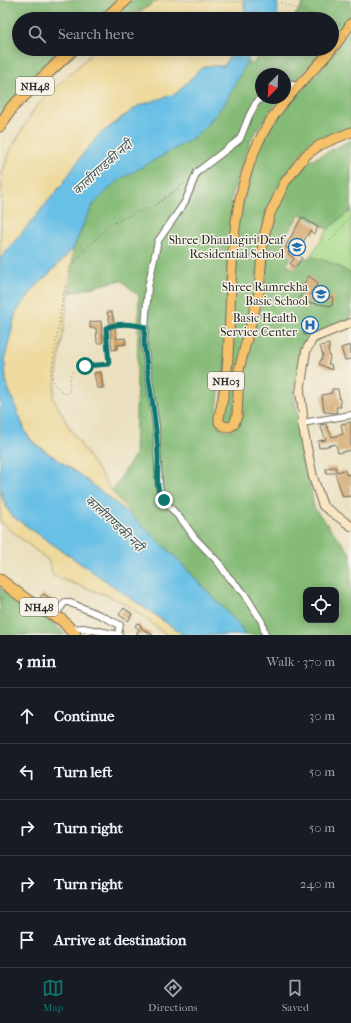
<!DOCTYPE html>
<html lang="en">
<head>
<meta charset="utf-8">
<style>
	:root { --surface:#171b24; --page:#242831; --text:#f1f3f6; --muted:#9ea1a6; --line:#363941; --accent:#0f766e }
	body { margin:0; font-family:"IM FELL French Canon","Noto Serif Devanagari",serif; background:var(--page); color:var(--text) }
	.controls { position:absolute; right:12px; bottom:12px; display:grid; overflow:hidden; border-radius:8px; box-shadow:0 2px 10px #0003 }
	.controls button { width:36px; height:36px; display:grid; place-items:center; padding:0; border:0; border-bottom:1px solid var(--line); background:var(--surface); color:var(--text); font:20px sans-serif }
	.compass { position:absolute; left:255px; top:68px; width:36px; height:36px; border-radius:50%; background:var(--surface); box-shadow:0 2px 10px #0003; rotate:204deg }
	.stop { position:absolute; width:12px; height:12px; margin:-9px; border:3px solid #0f766e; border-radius:50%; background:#fff }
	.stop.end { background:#0f766e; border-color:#fff; box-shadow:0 1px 4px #0008 }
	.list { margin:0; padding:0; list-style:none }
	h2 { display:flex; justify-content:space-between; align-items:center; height:52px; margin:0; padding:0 16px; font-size:17px }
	h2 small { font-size:13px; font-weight:400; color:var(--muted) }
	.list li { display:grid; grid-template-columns:26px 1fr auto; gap:12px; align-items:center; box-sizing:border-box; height:56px; padding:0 16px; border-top:1px solid var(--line) }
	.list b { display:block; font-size:15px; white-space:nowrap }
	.list em { font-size:13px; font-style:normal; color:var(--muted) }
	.icon { flex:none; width:22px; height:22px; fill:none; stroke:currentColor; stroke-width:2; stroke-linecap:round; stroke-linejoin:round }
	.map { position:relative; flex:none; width:351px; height:635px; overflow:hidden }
	.search { position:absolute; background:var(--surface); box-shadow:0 2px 10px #0003; left:12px; right:12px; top:12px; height:44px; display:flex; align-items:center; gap:10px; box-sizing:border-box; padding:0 14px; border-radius:22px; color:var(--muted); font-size:15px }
	.sheet { height:332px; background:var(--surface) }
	nav { display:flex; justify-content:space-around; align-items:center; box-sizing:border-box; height:56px; border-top:1px solid var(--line); background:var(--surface); font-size:11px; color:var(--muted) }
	nav a { display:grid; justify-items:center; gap:2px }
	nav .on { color:var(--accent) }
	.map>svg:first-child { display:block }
	.green { fill:#a7db8b; stroke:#69835b }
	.forest { fill:#85bb77; stroke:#587351; fill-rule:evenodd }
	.sand { fill:#eeda9e; stroke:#8c8264 }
	.water { fill:#69c0e6; stroke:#4a7688 }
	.building { fill:#d2a266 }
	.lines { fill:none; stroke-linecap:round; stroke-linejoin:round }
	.street-casing { stroke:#6e6b5f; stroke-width:8 }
	.secondary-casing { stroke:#6e6b5f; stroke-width:10 }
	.primary-casing { stroke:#6e6b5f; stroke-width:11 }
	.highway-casing { stroke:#6e6b5f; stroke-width:13 }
	.path { stroke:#6e6b5f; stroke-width:1; stroke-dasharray:1 3; stroke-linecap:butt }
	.street { stroke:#fff; stroke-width:6 }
	.secondary { stroke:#fbe6c4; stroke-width:8 }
	.primary { stroke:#f5c16b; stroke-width:9 }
	.highway { stroke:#f5c16b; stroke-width:11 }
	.path-bridge { stroke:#6e6b5f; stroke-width:1; stroke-dasharray:1 3; stroke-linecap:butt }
	.route { stroke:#0f766e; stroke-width:5 }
	.labels { text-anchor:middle; stroke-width:3; stroke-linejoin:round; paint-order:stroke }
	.shield { fill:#f7f3e8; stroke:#686764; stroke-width:1 }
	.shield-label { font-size:11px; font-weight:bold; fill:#2b2b2b }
	.poi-label { font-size:12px; fill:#2b2b2b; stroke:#f7f3e8; text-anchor:end }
	.water-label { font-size:13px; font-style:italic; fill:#3e5863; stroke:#f7f3e8 }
</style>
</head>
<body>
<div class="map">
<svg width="351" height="635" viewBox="0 0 351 635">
	<rect width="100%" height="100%" fill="#f7f3e8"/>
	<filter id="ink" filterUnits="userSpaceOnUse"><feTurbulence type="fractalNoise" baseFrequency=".025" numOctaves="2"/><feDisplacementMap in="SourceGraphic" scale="8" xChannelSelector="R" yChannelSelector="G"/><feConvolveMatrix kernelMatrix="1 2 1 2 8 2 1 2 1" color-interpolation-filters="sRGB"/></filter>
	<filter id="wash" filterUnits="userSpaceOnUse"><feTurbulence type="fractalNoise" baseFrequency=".012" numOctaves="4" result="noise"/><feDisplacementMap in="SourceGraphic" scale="16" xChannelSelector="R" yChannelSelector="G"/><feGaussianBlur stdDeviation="0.9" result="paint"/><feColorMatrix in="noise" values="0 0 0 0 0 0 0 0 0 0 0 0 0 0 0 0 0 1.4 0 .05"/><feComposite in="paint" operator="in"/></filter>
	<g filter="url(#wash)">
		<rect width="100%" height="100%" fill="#ebe1c0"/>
		<polygon class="green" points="351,210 351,274 335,264 310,257 328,229"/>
		<g class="forest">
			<polygon points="0,0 158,0 142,10 122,19 19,19 19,49 80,49 0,119"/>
			<polygon points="305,0 351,0 351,14 332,40 332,19 293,19"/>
			<polygon points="351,30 351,128 321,138 304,149 275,191 267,209 260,242 257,281 232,423 226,425 221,415 236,223 255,157 274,121 289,102 317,74"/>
			<path d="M 265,49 L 324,49 L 285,92 L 285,74 L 261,74 L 261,98 L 280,98 L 252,137 L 232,193 L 224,372 L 219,392 L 216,421 L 221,429 L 231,431 L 239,423 L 244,361 L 264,296 L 271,220 L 277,205 L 294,176 L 308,162 L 351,140 L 351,210 L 328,229 L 300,214 L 287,234 L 283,249 L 291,258 L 287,264 L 295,270 C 297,267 299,262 302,260 C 312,251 342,268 351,274 L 351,320 L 304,348 L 293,388 L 314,508 L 351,554 L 351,635 L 245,635 L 239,625 L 177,559 L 133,517 L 112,491 L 135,455 L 139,296 L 121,280 L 69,293 L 73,249 L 86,218 L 93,205 L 117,181 L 130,173 L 194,137 L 240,74 L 247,60 L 253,65 L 259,54 ZM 306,590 L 336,590 L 336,620 L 306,620 Z"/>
			<path d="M 0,587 C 18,606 49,613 65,635 L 0,635 Z"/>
		</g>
		<g class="sand">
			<polygon points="158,0 244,0 245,19 130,19"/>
			<polygon points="96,49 234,49 224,66 208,66 196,73 177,93 167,98 146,103 122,117 98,136 61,186 0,259 2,173 11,149 35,108"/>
			<polygon points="73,249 69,293 53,398 69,427 112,491 133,517 80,475 33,442 26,433 6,383 5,357 16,312 32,291"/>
			<polygon points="0,489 5,505 12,516 184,635 166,635 128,605 108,596 53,576 48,560 0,522"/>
		</g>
		<g class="water">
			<polygon points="244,0 276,0 278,8 277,18 245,19"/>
			<polygon points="234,49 253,49 225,103 205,127 194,137 178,147 117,181 93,205 86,218 73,249 32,291 16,312 5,357 6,383 26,433 32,442 80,475 133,517 177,559 239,625 245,635 184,635 12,516 5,505 0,489 0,259 61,186 82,155 98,136 138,106 177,93 201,68 208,66 224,66"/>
		</g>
		<g id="blocks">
			<g class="building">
				<polygon points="302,217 318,227 314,234 310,231 296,253 302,258 295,268 290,264 294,258 288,254 290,250 285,247"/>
				<polygon points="309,276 318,283 310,294 328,299 329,297 333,297 332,306 304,302 303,304 298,302 304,288 302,286"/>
				<polygon points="107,312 112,312 117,339 125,338 126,344 117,345 117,349 112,350 110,323"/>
				<polygon points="101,321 103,343 97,343 96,328 90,328 90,322"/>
				<polygon points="312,322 313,327 309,328 309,334 304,335 302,324"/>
				<polygon points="329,344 329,349 328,349 330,359 328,364 331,364 332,370 319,364 323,356 320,346"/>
				<polygon points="350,345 351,359 345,360 341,348"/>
				<polygon points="101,372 103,388 97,388 94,373"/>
				<polygon points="332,389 338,389 341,407 336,407 337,413 324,412 322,395 332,393"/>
				<polygon points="351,422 351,450 338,453 336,444 319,448 318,441 326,440 320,425 326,424 332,437 343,434 341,424"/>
				<polygon points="336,467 336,472 345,470 346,475 351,474 351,496 343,497 335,473 326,473 326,468"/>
				<polygon points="43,594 58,603 55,608 39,599"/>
				<polygon points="124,608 132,614 128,621 119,615"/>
				<polygon points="137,623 141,625 140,627 153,635 136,635 139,629 135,626"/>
			</g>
		</g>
	</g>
	<g filter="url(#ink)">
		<use href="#blocks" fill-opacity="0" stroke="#6e6b5f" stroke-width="1"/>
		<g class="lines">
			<g class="street-casing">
				<g id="street">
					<polyline points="285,82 299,87"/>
					<polyline points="261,98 256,103 249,116 240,139 197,172 185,202 158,241 148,287 144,343 156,426 159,485 161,497 185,524 194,537 218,562 227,575 244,593 262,622 265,635"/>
					<polyline points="302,423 351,415"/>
					<polyline points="55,615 65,602 68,602 100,615 120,625 118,634"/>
					<polyline points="72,629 83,628 119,635"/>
				</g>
			</g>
			<g class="secondary-casing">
				<polyline id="secondary" points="351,323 313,338 306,351 300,392 303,414 302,423 313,477 323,506 351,526"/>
			</g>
			<g class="primary-casing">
				<path id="primary" d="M 351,23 C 326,64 284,92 262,135 C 224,208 234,291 227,370 C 226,386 222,402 219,418 L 219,422 L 223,426 L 230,427 L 234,424 L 237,416 L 239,370 L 259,292 L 263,240 L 270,214 L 285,182 L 306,155 L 320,145 L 351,132"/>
			</g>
			<g class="highway-casing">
				<g id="highway">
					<polyline points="105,19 126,0"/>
					<polyline points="0,126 12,107 73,49"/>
					<polyline points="0,580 28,601 62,620 75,635"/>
				</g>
			</g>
			<g class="path">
				<polyline points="273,0 326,19"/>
				<polyline points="330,241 351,216"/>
				<polyline points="140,326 113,325 106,328 109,364 85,366 72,372 70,377 69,393 64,394 54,384 51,372 64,291 70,269 78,258 107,227 134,213 152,208 186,182"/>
			</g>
			<use href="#street" class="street"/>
			<use href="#secondary" class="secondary"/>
			<use href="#primary" class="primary"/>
			<use href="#highway" class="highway"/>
			<polyline class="path-bridge" points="332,21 351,28"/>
		</g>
	</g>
	<g class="lines" filter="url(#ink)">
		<path class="route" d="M 85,366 L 109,364 L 106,328 C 118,322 133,324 145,327 L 144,342 C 148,382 158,422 158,462 C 158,473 155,491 164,500"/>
	</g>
	<defs>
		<g id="school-ring" transform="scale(0.9)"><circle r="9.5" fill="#f7f3e8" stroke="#1f6fb2" stroke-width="1.5"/><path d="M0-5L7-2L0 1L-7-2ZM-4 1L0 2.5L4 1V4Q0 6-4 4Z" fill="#1f6fb2"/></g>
		<g id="hospital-ring" transform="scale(0.9)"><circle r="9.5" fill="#f7f3e8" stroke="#1f6fb2" stroke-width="1.5"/><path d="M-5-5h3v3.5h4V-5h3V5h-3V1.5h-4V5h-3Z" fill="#1f6fb2"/></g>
	</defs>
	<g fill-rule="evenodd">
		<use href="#school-ring" x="297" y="247"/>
		<use href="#school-ring" x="321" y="294"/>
		<use href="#hospital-ring" x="310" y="325"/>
	</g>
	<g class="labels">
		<g class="shield">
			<rect x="16" y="77" width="38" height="18" rx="3"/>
			<rect x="208" y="372" width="36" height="18" rx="3"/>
			<rect x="20" y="598" width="38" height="18" rx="3"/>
		</g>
		<g class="shield-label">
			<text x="35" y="90">NH48</text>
			<text x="226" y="385">NH03</text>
			<text x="39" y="611">NH48</text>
		</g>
		<g class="poi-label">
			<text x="284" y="244">Shree Dhaulagiri Deaf<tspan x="284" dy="14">Residential School</tspan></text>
			<text x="308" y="291">Shree Ramrekha<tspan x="308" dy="14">Basic School</tspan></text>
			<text x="297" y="322">Basic Health<tspan x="297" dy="14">Service Center</tspan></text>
		</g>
		<g class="water-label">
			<text transform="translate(102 167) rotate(-42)" y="5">कालीगण्डकी नदी</text>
			<text transform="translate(115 523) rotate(43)" y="5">कालीगण्डकी नदी</text>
		</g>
	</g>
</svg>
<div class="controls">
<button><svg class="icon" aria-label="locate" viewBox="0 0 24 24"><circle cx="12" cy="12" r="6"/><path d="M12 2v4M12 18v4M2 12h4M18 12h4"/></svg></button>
</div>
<svg class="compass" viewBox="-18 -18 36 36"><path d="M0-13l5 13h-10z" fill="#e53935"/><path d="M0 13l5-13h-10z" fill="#9ea1a6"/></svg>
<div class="stop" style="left:85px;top:366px"></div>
<div class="stop end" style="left:164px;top:500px"></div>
<div class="search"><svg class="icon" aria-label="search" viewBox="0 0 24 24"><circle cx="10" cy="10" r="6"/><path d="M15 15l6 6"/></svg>Search here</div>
</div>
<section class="sheet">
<h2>5 min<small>Walk · 370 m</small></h2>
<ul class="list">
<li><svg class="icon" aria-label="ahead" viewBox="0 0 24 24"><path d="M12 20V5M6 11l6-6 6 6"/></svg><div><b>Continue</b></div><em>30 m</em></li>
<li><svg class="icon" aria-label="left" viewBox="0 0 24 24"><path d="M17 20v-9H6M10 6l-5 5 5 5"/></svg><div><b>Turn left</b></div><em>50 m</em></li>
<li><svg class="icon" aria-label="right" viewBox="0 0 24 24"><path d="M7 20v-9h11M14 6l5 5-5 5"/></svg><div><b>Turn right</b></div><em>50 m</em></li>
<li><svg class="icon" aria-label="right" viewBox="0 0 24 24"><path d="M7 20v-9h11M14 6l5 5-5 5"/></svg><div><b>Turn right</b></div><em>240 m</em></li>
<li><svg class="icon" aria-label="arrive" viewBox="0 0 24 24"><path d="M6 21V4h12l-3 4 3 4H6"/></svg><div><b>Arrive at destination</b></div></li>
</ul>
</section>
<nav>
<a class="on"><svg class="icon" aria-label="map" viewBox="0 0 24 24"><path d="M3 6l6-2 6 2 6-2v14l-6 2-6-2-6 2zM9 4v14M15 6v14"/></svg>Map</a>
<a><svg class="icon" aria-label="directions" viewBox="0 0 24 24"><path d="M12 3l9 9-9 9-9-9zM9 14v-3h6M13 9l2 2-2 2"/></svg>Directions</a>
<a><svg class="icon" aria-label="saved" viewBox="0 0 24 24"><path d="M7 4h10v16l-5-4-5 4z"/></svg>Saved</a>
</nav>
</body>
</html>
